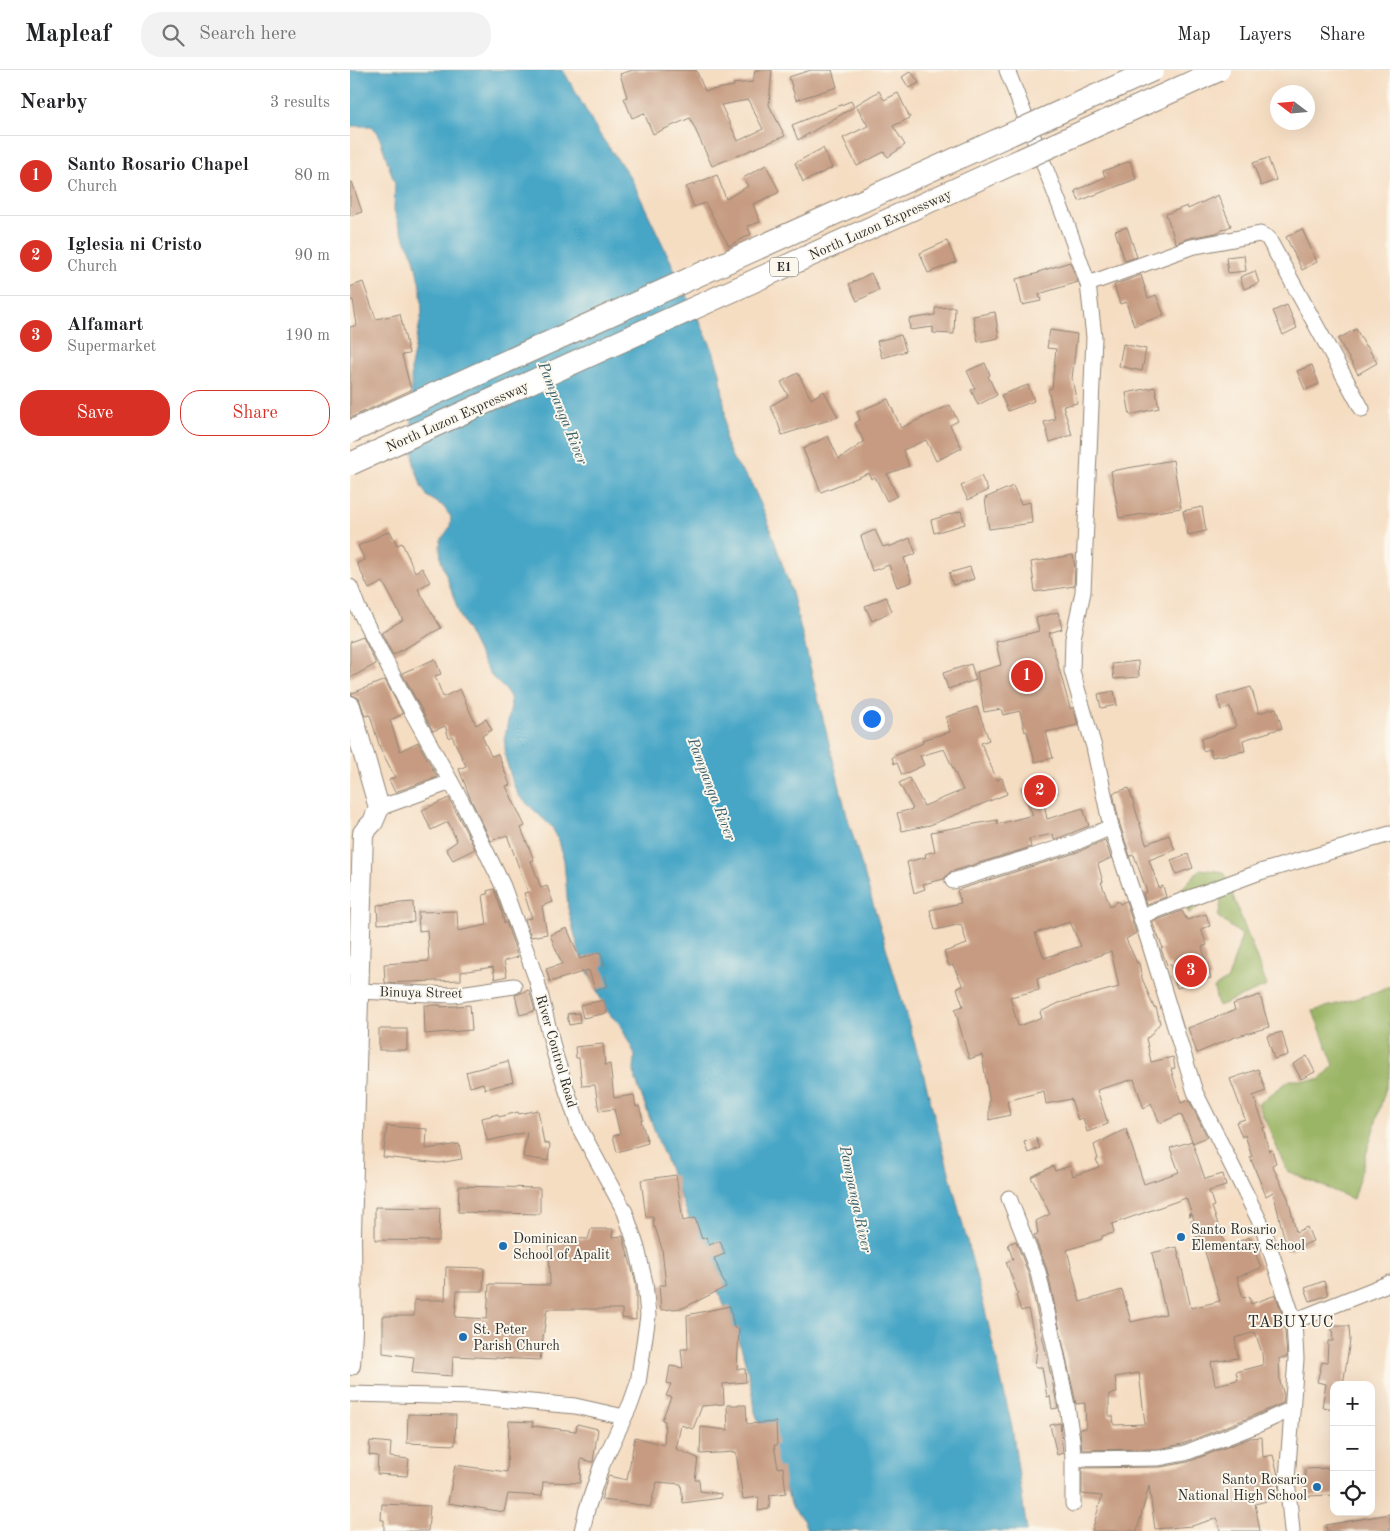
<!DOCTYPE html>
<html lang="en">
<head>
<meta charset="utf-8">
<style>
	:root { --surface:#fff; --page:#f2f2f2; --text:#202124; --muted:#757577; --line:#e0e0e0; --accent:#d93025 }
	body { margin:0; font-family:"Old Standard TT",serif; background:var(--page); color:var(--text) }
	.controls { position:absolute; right:15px; bottom:15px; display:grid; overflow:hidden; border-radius:10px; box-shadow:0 5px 20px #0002 }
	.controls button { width:45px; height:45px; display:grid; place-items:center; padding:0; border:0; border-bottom:1px solid var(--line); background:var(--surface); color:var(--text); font:25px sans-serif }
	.compass { position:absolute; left:920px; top:15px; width:45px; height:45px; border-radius:50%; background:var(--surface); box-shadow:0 5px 20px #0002; rotate:286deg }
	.you { position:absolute; left:521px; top:648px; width:18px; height:18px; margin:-12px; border:4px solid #fff; border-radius:50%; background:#1a73e8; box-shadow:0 0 0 8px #1a73e833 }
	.badge { display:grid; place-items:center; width:32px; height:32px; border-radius:50%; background:var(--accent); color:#fff; font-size:16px; font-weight:700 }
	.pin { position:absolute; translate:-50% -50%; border:2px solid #fff; box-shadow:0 1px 5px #0006 }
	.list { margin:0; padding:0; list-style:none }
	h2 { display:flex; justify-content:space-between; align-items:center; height:65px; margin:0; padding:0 20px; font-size:21px }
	h2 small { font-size:16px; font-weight:400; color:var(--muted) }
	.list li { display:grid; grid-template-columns:32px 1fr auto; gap:15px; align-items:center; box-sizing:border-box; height:80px; padding:0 20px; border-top:1px solid var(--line) }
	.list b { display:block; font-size:19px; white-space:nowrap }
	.list p { margin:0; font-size:16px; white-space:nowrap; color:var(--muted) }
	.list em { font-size:16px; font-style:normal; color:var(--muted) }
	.actions { display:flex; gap:10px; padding:15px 20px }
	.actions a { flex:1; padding:11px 0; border:1px solid var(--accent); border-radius:20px; text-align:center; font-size:18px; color:var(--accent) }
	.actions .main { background:var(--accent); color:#fff }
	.icon { flex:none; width:28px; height:28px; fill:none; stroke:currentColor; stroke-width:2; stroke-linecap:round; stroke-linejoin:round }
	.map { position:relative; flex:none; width:1040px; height:1461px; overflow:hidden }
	header { display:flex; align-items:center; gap:30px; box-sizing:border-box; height:70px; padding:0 25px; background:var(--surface); border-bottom:1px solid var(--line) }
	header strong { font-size:24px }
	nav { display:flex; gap:28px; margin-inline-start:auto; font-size:18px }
	.search { width:350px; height:45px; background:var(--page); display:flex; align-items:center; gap:12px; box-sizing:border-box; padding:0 18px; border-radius:20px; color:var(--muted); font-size:19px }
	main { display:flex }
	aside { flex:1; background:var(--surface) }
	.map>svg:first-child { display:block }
	.forest { fill:#9bb566; stroke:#637048 }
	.water { fill:#47a6c6; stroke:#396878 }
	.building { fill:#c69b81; fill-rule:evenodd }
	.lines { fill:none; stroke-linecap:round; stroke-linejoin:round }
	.minor-casing { stroke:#908476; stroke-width:17 }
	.major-casing { stroke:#908476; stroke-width:22 }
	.path { stroke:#908476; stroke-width:2.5; stroke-dasharray:4 4; stroke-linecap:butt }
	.minor { stroke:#fff; stroke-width:15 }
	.major { stroke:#fff; stroke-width:20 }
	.highway-bridge-casing { stroke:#908476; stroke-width:24; stroke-linecap:butt }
	.highway-bridge { stroke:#fff; stroke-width:22 }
	.poi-dot { fill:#1f6fb2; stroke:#fbf7ec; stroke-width:2 }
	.labels { text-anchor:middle; stroke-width:4; stroke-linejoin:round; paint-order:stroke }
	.shield { fill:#fbf7ec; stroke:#696865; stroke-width:1 }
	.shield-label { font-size:12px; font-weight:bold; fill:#2b2b2b }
	.street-label { font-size:14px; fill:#2b2b2b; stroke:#fbf7ec }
	.poi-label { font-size:14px; fill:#2b2b2b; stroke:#fbf7ec; text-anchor:start }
	.water-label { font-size:15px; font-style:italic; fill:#365c69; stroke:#fbf7ec }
	.quarter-label { font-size:16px; letter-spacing:1px; fill:#2b2b2b; stroke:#fbf7ec }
</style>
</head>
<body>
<header>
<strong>Mapleaf</strong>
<div class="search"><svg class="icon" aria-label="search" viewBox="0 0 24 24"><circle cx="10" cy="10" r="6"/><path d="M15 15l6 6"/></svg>Search here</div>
<nav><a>Map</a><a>Layers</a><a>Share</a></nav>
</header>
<main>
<aside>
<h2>Nearby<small>3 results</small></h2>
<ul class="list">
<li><span class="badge">1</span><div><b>Santo Rosario Chapel</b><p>Church</p></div><em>80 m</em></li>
<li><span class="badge">2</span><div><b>Iglesia ni Cristo</b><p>Church</p></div><em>90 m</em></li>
<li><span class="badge">3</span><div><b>Alfamart</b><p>Supermarket</p></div><em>190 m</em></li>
</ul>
<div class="actions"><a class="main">Save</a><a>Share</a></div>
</aside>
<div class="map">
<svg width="1040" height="1461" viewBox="0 0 1040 1461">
	<rect width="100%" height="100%" fill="#fbf7ec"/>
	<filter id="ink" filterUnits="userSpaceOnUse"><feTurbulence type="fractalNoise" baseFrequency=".02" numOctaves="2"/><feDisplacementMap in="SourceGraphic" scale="10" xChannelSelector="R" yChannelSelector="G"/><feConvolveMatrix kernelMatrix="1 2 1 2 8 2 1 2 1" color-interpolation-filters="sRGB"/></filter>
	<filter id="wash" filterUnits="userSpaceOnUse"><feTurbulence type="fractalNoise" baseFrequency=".0096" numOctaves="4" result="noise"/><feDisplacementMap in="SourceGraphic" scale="20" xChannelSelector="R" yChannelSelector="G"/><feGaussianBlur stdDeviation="1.12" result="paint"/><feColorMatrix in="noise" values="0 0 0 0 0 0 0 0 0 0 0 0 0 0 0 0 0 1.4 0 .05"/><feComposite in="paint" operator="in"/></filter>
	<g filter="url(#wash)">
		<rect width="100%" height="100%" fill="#f5ddc2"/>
		<g class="forest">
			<polygon points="850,799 874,802 917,916 868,936 864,918 878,909 892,865 868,847 871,833 868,816 860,827 839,844 830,821"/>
			<polygon points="1040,916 1040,1004 1003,1129 937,1101 908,1034 940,1010 970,1010 984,995 963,941 1028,922"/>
		</g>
		<polygon class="water" points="0,0 213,0 250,65 281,108 362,278 370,303 375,341 375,371 383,389 401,413 415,443 442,523 497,746 571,995 635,1240 662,1357 677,1461 458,1461 453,1450 443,1438 405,1342 403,1323 392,1280 309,1073 285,1008 284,1000 285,986 283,980 269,953 261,946 254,936 229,882 218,838 214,790 209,771 202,757 169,726 163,714 155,686 155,666 161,636 160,627 155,619 143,608 133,592 110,546 91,490 90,476 91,470 100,457 101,447 93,436 78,427 72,418 64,394 62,366 61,297 72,242 71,221 64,188 49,156 44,140 45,114 28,63 22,56 0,56"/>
		<g id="blocks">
			<g class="building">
				<path d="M 283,0 L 346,0 L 355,21 L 384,16 L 383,14 L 403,12 L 405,0 L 422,0 L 419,35 L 435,66 L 362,96 L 340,48 L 303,64 L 294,43 L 282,48 L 274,28 L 277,27 L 270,4 ZM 398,30 L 413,59 L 388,71 L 371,35 Z"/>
				<polygon points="461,0 482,0 487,17 446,30 439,7"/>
				<polygon points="561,1 569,13 559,18 552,7"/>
				<polygon points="529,21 534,30 548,23 560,48 543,56 555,75 538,87 534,82 507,96 493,68 518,56 506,35"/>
				<polygon points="501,31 504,37 448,70 442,55"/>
				<polygon points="473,78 482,98 453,112 445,93"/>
				<polygon points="918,88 926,110 911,116 903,93"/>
				<polygon points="780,91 786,109 729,131 725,121 755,107 753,101"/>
				<polygon points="416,95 429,121 428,123 403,134 410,152 397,156 401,164 379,176 355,133 344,137 336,117 367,105 376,129 398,116 393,108"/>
				<polygon points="0,112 2,112 12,142 0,146"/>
				<polygon points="868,125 881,156 866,163 839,168 826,173 816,144 837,136 838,139"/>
				<polygon points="777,157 787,187 775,191 765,161"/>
				<polygon points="952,159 967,192 952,200 936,167"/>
				<polygon points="597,171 606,192 578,203 570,183"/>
				<polygon points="894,185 896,201 878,203 876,187"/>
				<polygon points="720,192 728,212 689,224 691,231 672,235 666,209 689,203 688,202"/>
				<polygon points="905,201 909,213 894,219 890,207"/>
				<polygon points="521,203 529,220 507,231 499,214"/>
				<polygon points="791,205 798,228 806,225 814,245 784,256 776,232 770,234 764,215"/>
				<polygon points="13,212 26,249 50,244 59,284 52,285 61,320 0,348 0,257 7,255 3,230 0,231 0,217"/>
				<polygon points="937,235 947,258 933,265 923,241"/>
				<polygon points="605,237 604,264 583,263 583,257 560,260 559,249 585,245 585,238"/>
				<polygon points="645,242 649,268 628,272 623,246"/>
				<polygon points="1006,259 1016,277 1017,276 1027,293 1008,304 988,269"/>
				<polygon points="700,260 727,264 722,309 727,333 713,336 722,365 700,372 694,352 705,349 698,319 702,318 706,279 697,278"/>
				<polygon points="551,265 556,281 532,288 527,271"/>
				<polygon points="773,274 796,279 792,301 769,296"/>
				<polygon points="635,293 640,305 638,306 647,325 628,335 621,320 625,318 617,301"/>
				<polygon points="962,295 969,314 955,320 947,301"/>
				<polygon points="448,303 461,329 474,321 488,347 432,365 427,350 420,336 438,326 431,312"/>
				<polygon points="678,315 684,331 658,341 651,325"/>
				<polygon points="805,317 809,338 780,345 776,323"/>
				<polygon points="538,329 551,358 600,335 608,351 600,355 612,378 586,391 576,370 553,380 559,396 537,404 547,426 537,431 525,407 521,409 519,403 471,422 453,379 478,366 489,389 514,372 505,353 510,350 507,342"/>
				<polygon points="823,390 831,438 769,448 761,401"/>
				<polygon points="631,406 638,420 618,430 611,416"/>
				<polygon points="663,416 671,434 680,432 682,453 639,459 635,428"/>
				<polygon points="852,437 856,461 838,465 833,441"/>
				<polygon points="611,441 615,454 584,463 581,450"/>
				<polygon points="525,460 533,477 539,475 539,477 560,468 566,484 554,488 562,512 547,517 539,495 522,501 511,466"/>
				<polygon points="40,461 47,475 52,473 65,502 72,498 80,512 68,519 91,558 43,585 31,562 53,550 33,512 19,519 7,493 15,490 8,476"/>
				<polygon points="723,485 725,497 724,516 685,522 681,492"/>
				<polygon points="620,497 624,509 603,515 599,503"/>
				<polygon points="536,527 542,541 522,551 515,536"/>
				<polygon points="708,542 712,559 699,563 720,638 723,638 728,655 696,662 703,688 685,692 677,661 675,662 670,641 653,645 651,639 634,642 627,602 651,595 646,572 689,561 686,548"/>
				<polygon points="13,567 26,594 0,608 0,572"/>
				<polygon points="85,589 91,604 85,606 93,627 110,619 126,655 136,649 142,660 132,666 141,686 148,684 160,715 156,716 175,756 171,758 184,790 181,791 191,818 197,816 203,832 192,836 197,864 181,867 175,849 182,848 174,823 178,822 157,765 141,771 119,725 109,699 116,696 102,666 99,668 95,656 83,661 52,603"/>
				<polygon points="788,591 789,607 764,609 762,594"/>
				<polygon points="621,594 626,610 598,619 593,603"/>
				<polygon points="35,610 53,644 40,650 50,681 68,672 87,707 45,722 39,710 45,707 30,678 20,645 15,646 9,628 0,624"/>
				<polygon points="901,617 909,643 926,638 932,658 893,670 895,681 862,687 860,679 853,681 851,669 886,657 880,637 871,640 867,627"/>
				<polygon points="764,621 767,635 751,638 748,624"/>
				<polygon points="627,637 639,670 631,673 647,710 652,708 657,724 580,755 552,761 547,743 563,739 549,713 559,708 574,736 613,720 594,679 570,686 574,695 552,705 547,693 544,694 542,687 573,673 572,670 600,662 596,647"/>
				<polygon points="702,708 708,723 693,729 697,749 733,738 739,756 704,770 703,764 679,769 681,777 600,802 594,809 573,814 575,819 564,823 557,792 576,787 575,784 585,781 581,762 647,750 648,754 683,745 672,720"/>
				<polygon points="779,718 796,774 819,765 825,780 799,790 809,818 813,816 816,827 796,834 793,823 797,822 784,785 780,786 770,755 763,723"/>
				<polygon points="99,728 125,779 103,790 96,779 107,771 98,752 81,760 72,740"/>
				<path d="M 755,770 L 761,788 L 748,794 L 753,812 L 751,812 L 760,836 L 768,831 L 770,834 L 776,831 L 786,863 L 776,869 L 787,893 L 789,893 L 792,908 L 804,938 L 806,937 L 810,953 L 799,967 L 796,968 L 801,992 L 823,987 L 825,998 L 821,999 L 831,1033 L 839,1030 L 857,1067 L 843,1073 L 831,1044 L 810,1053 L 801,1033 L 794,1039 L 784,1009 L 747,1020 L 758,1054 L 737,1062 L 733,1048 L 728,1050 L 721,1029 L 696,1034 L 694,1021 L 657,1031 L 660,1045 L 639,1050 L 639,1028 L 632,985 L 619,989 L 614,972 L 605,939 L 613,936 L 607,918 L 613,916 L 603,895 L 599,896 L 594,882 L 617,874 L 611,854 L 585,860 L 580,840 L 611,833 L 607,820 L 725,783 ZM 720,852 L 731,876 L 694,888 L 685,863 ZM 761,881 L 769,917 L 709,933 L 690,942 L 692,948 L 668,956 L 660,927 L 689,920 L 687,909 Z"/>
				<polygon points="838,784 843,798 826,804 821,790"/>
				<polygon points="144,819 152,842 154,853 156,852 168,887 154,891 157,906 145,909 143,897 111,902 111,910 35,913 34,894 79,891 77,860 69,861 68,842 107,841 108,861 137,855 133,825 138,824 137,821"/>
				<polygon points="63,832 64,852 28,854 27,835"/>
				<polygon points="832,841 837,850 856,844 860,856 851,859 857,875 852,877 861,908 827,918 820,894 817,895 811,879 813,878 802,852"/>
				<polygon points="217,858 230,889 250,882 255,895 252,896 258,916 245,920 239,900 200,912 196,899 212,894 200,865"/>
				<polygon points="179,920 185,941 170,945 165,925"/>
				<polygon points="910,925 919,957 885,967 847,983 838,958 885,940 883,934"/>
				<polygon points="254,930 257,943 233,948 230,935"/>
				<polygon points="74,935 90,935 91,937 120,935 122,960 75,964"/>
				<polygon points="229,943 230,953 219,955 217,944"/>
				<rect x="29" y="959" width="28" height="21"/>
				<polygon points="932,962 938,985 924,989 917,966"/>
				<polygon points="253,974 255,995 260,994 264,1028 284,1025 286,1037 289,1036 293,1050 291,1051 298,1073 267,1082 263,1066 270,1064 264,1039 249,1041 245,1015 232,1016 229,988 226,988 225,977"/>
				<polygon points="957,986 965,1002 951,1009 943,994"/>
				<polygon points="158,991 163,1012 135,1019 133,1013 120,1017 116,1002"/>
				<polygon points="908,999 916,1021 903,1026 915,1057 913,1058 919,1081 922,1080 926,1093 922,1095 938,1128 946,1162 957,1157 963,1171 940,1181 934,1167 923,1122 916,1126 900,1087 902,1087 895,1065 892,1067 886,1052 895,1049 880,1009"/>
				<polygon points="188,1040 194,1073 200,1074 198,1091 173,1087 177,1062 137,1071 132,1048 148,1044 149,1047 168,1042 169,1044"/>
				<polygon points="37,1056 77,1059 76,1079 109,1074 112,1089 89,1093 33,1087"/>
				<path d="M 776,1059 L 794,1114 L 829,1102 L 820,1078 L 842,1071 L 855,1109 L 873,1104 L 876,1116 L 859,1121 L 864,1136 L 862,1137 L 876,1177 L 899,1167 L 911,1198 L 887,1207 L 893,1228 L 899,1226 L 901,1234 L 926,1225 L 932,1244 L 930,1245 L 935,1261 L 937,1288 L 929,1288 L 930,1312 L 934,1325 L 933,1333 L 903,1346 L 832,1374 L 808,1379 L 732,1380 L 730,1359 L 736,1358 L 735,1333 L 726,1334 L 697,1200 L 684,1165 L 688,1164 L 686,1151 L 700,1144 L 681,1107 L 703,1096 L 705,1101 L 720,1096 L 723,1106 L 749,1097 L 746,1089 L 748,1089 L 744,1075 ZM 836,1128 L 852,1172 L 870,1231 L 841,1238 L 827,1177 L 802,1183 L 816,1244 L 781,1252 L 772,1220 L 730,1232 L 717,1180 L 752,1169 L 752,1166 L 764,1163 L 762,1154 ZM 905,1262 L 912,1283 L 913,1295 L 886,1302 L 888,1310 L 865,1315 L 861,1292 L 888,1288 L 885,1268 ZM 789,1303 L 795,1354 L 764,1355 L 763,1346 L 759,1346 L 759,1324 L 767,1323 L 765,1307 Z"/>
				<polygon points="686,1068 690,1078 678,1083 674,1072"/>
				<polygon points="326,1105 333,1151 345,1148 352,1169 356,1167 359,1175 370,1171 375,1184 364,1188 376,1217 333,1238 311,1240 309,1215 316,1215 312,1179 305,1157 304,1158 303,1147 296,1147 291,1110"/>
				<polygon points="109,1116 190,1118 190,1144 108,1142"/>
				<polygon points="25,1137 90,1138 89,1171 25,1170"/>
				<polygon points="241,1159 263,1159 262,1167 273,1166 286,1214 286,1250 272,1248 272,1239 197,1239 190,1290 103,1286 102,1306 62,1303 64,1287 33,1283 33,1246 64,1246 64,1230 95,1230 96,1197 134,1198 133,1221 107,1221 105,1247 137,1249 139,1214 200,1215 199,1175 208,1175 210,1168 238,1169"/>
				<polygon points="666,1171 679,1205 708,1338 702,1339 700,1326 697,1327 692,1297 685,1297 687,1277 678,1239 671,1241 666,1225 668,1224 656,1192 663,1190 658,1174"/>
				<polygon points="974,1211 978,1225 960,1231 955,1218"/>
				<polygon points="380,1236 384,1258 389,1258 387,1299 395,1299 396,1312 373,1314 374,1334 352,1336 343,1359 331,1355 326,1379 348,1388 345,1410 349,1410 350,1421 371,1424 371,1428 333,1433 331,1414 307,1412 300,1437 279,1433 251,1430 258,1406 277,1410 285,1367 314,1375 315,1351 312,1350 321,1327 316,1326 321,1314 317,1313 320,1296 333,1298 331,1279 338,1279 337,1245"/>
				<polygon points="982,1256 999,1256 1000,1270 993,1315 984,1315 984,1339 972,1337 976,1314 967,1312 972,1292 977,1293 978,1271 983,1271"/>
				<polygon points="377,1335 396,1335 397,1354 426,1352 427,1375 424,1375 428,1398 433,1397 436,1423 420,1425 419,1439 408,1441 409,1427 393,1429 386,1382 350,1384 351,1357 378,1360"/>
				<polygon points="58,1344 106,1345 105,1375 57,1373"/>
				<polygon points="159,1351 183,1352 182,1356 226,1361 227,1354 248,1359 243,1392 231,1389 230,1413 193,1412 192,1426 158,1424 154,1442 98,1433 105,1395 157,1402"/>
				<polygon points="710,1353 713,1383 707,1385 700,1355"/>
				<polygon points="912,1367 913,1387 923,1385 928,1405 929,1428 905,1434 910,1461 870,1461 867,1448 842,1456 805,1459 799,1416 787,1461 742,1461 752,1426 732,1424 732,1398 811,1397 838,1392 900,1368"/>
				<polygon points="20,1371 41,1373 40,1387 59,1389 57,1406 27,1404 28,1386 19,1385"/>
				<polygon points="984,1398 984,1425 956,1426 955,1399"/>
				<polygon points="32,1434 80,1436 78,1461 34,1461 34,1450 31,1450"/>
				<polygon points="1040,1444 1040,1461 977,1461 976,1455"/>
			</g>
		</g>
	</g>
	<g filter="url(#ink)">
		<use href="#blocks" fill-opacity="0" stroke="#908476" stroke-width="1"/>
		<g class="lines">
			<g class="minor-casing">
				<g id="minor">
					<polyline points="657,0 714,146 738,214 744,267 733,522 723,568 722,601 744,677 761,757 798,869 845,1022 913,1158 944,1251 946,1289 937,1409 942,1461"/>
					<polyline points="738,214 841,177 910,164 918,168 1012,339"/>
					<polyline points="0,517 8,538 55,629 112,732 153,816 187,911 205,985 229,1057 275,1142 287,1178 295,1213 298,1246 288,1313 281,1333 251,1397 237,1439 232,1461"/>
					<polyline points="29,738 101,712"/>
					<polyline points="603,811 722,774 761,757"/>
					<polyline points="791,846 910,802 1040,764"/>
					<polyline points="7,921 103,925 164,916"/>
					<polyline points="659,1128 688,1202 706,1282 717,1336 722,1370 723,1389 723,1434"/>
					<polyline points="944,1251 1040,1213"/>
					<polyline points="0,1324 126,1327 225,1336 274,1347"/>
					<polyline points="723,1389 809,1388 835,1383 907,1355 942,1339"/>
				</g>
			</g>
			<g class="major-casing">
				<polyline id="major" points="0,636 29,738 23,752 13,763 1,1163 2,1261 0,1295"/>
			</g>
			<polyline class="path" points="839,1143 850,1176"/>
			<use href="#minor" class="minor"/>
			<use href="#major" class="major"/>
			<g class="highway-bridge-casing">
				<g id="highway-bridge">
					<polyline points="0,362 803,0"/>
					<polyline points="0,394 869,0"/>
				</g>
			</g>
			<use href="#highway-bridge" class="highway-bridge"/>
		</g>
	</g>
	<g class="poi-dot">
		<circle cx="831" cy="1167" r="5"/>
		<circle cx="153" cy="1176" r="5"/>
		<circle cx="113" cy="1267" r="5"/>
		<circle cx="967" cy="1417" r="5"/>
	</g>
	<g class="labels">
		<rect class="shield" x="420" y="187.5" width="28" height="19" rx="4"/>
		<g class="shield-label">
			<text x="434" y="201">E1</text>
		</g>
		<g class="street-label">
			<text transform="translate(530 154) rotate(-24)" y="5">North Luzon Expressway</text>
			<text transform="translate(107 346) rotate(-24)" y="5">North Luzon Expressway</text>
			<text transform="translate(71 922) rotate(1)" y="5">Binuya Street</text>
			<text transform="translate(207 981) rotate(74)" y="5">River Control Road</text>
		</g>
		<g class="poi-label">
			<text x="841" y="1164">Santo Rosario<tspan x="841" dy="16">Elementary School</tspan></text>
			<text x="163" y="1173">Dominican<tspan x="163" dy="16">School of Apalit</tspan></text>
			<text x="123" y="1264">St. Peter<tspan x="123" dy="16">Parish Church</tspan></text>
			<text x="957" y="1414" text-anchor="end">Santo Rosario<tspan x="957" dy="16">National High School</tspan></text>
		</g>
		<g class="water-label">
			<text transform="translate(213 343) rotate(68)" y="5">Pampanga River</text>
			<text transform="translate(362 719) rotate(69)" y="5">Pampanga River</text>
			<text transform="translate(506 1129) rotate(78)" y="5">Pampanga River</text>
		</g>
		<g class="quarter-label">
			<text x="941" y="1257">TABUYUC</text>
		</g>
	</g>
</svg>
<div class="controls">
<button>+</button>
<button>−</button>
<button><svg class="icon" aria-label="locate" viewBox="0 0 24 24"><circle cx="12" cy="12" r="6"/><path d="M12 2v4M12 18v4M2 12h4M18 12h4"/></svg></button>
</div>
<svg class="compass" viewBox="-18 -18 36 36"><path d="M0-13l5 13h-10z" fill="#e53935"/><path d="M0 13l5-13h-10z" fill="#757577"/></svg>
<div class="you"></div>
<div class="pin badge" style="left:677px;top:606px">1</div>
<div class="pin badge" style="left:690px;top:721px">2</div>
<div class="pin badge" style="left:841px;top:901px">3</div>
</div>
</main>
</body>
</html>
